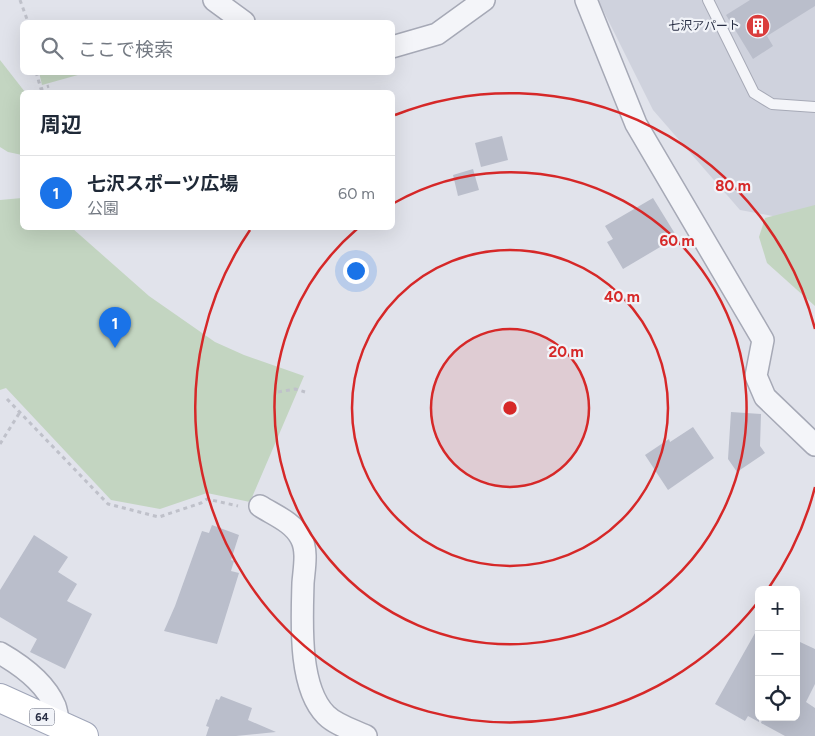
<!DOCTYPE html>
<html lang="ja">
<head>
<meta charset="utf-8">
<style>
	:root { --surface:#fff; --page:#f2f2f3; --text:#1f2937; --muted:#747a83; --line:#e0e1e3; --accent:#1a73e8 }
	body { margin:0; font-family:Figtree,"Noto Sans JP",sans-serif; background:var(--page); color:var(--text) }
	.controls { position:absolute; right:15px; bottom:15px; display:grid; overflow:hidden; border-radius:8px; box-shadow:0 5px 20px #0002 }
	.controls button { width:45px; height:45px; display:grid; place-items:center; padding:0; border:0; border-bottom:1px solid var(--line); background:var(--surface); color:var(--text); font:25px sans-serif }
	.you { position:absolute; left:355px; top:270px; width:18px; height:18px; margin:-12px; border:4px solid #fff; border-radius:50%; background:#1a73e8; box-shadow:0 0 0 8px #1a73e833 }
	.badge { display:grid; place-items:center; width:32px; height:32px; border-radius:50%; background:var(--accent); color:#fff; font-size:16px; font-weight:700 }
	.pin { position:absolute; translate:-50% -41px; filter:drop-shadow(0 1px 2px #0008) }
	.pin::after { content:''; position:absolute; top:26px; width:18px; height:15px; background:inherit; clip-path:polygon(0 0,100% 0,50% 100%) }
	.list { margin:0; padding:0; list-style:none }
	h2 { display:flex; justify-content:space-between; align-items:center; height:65px; margin:0; padding:0 20px; font-size:21px }
	h2 small { font-size:16px; font-weight:400; color:var(--muted) }
	.list li { display:grid; grid-template-columns:32px 1fr auto; gap:15px; align-items:center; box-sizing:border-box; height:75px; padding:0 20px; border-top:1px solid var(--line) }
	.list b { display:block; font-size:19px; white-space:nowrap }
	.list p { margin:0; font-size:16px; white-space:nowrap; color:var(--muted) }
	.list em { font-size:16px; font-style:normal; color:var(--muted) }
	.icon { flex:none; width:28px; height:28px; fill:none; stroke:currentColor; stroke-width:2; stroke-linecap:round; stroke-linejoin:round }
	.map { position:relative; flex:none; width:815px; height:736px; overflow:hidden }
	.search { position:absolute; background:var(--surface); box-shadow:0 5px 20px #0002; left:20px; top:20px; width:375px; height:55px; display:flex; align-items:center; gap:12px; box-sizing:border-box; padding:0 18px; border-radius:8px; color:var(--muted); font-size:19px }
	.panel { position:absolute; background:var(--surface); box-shadow:0 5px 20px #0002; left:20px; top:90px; width:375px; height:140px; border-radius:8px }
	.map>svg:first-child { display:block }
	.built { fill:#cfd2dd }
	.green { fill:#c3d5c1 }
	.building { fill:#babecb }
	.lines { fill:none; stroke-linecap:round; stroke-linejoin:round }
	.service-casing { stroke:#a6a9b6; stroke-width:12 }
	.minor-casing { stroke:#a6a9b6; stroke-width:24 }
	.primary-casing { stroke:#9fa5b8; stroke-width:30 }
	.path { stroke:#bfc1ca; stroke-width:3; stroke-dasharray:4 4; stroke-linecap:butt }
	.service { stroke:#f4f5f9; stroke-width:10 }
	.minor { stroke:#f4f5f9; stroke-width:21 }
	.primary { stroke:#fff; stroke-width:28 }
	.ring { fill:none; stroke:#d62828; stroke-width:2.5 }
	.labels { text-anchor:middle; stroke-width:4.5; stroke-linejoin:round; paint-order:stroke }
	.shield { fill:#f1f3f8; stroke:#64697a; stroke-width:1 }
	.shield-label { font-size:11px; font-weight:bold; fill:#282e44 }
	.poi-label { font-size:12px; fill:#282e44; stroke:#f1f3f8; text-anchor:end }
	.centre { fill:#d62828; stroke:#f1f3f8; stroke-width:2.5 }
	.ring-label { font-size:15px; text-anchor:middle; font-weight:bold; fill:#d62828; stroke:#f1f3f8; stroke-width:4.5; stroke-linejoin:round; paint-order:stroke }
</style>
</head>
<body>
<div class="map">
<svg width="815" height="736" viewBox="0 0 815 736">
	<rect width="100%" height="100%" fill="#e1e3eb"/>
	<polygon class="built" points="598,0 815,0 815,224 740,210 653,110"/>
	<g class="green">
		<polygon points="0,60 25,92 22,92 22,155 8,152 0,147"/>
		<polygon points="39,72 85,72 85,73 42,85"/>
		<polygon points="22,198 22,228 72,228 149,296 215,342 244,355 304,376 250,502 207,493 160,509 111,500 6,388 0,390 0,200"/>
		<polygon points="815,205 815,306 767,263 759,237 765,218"/>
	</g>
	<g class="building">
		<polygon points="750,0 815,0 815,6 767,36 773,46 753,59 726,15"/>
		<polygon points="502,136 508,160 481,167 475,143"/>
		<polygon points="473,169 479,190 458,196 453,175"/>
		<polygon points="653,198 677,237 623,269 607,242 613,239 605,226"/>
		<polygon points="731,412 761,414 760,446 765,453 737,472 728,459"/>
		<polygon points="693,427 714,458 668,490 645,455 669,439 670,442"/>
		<polygon points="212,525 239,535 231,560 234,561 231,571 239,573 217,644 164,631 175,606 202,531 209,533"/>
		<polygon points="34,535 68,557 58,572 77,584 67,601 92,614 65,669 30,652 37,639 0,617 0,590"/>
		<polygon points="759,626 759,722 748,716 745,721 715,704"/>
		<polygon points="800,642 815,649 815,684 806,702 815,708 815,736 785,736 761,723 763,717 796,717 796,650"/>
		<polygon points="221,696 252,708 248,720 276,732 236,736 206,736 209,727 206,726 216,699 219,700"/>
	</g>
	<g class="lines">
		<g class="service-casing">
			<polyline id="service" points="708,0 754,93 772,104 815,107"/>
		</g>
		<g class="minor-casing">
			<g id="minor">
				<polyline points="214,0 244,22"/>
				<polyline points="586,0 636,124 763,340 756,376 765,397 815,445"/>
				<polyline points="392,47 437,34 484,0"/>
				<path d="M 260,506 C 274,515 293,522 301,538 C 308,551 304,569 303,583 C 302,621 298,687 326,715 C 336,725 353,730 366,736"/>
				<path d="M 0,653 C 21,665 45,682 55,706 C 57,712 58,719 59,725"/>
			</g>
		</g>
		<g class="primary-casing">
			<polyline id="primary" points="0,698 84,736"/>
		</g>
		<g class="path">
			<polyline points="20,0 28,22"/>
			<polyline points="36,72 41,89 49,86"/>
			<polyline points="278,392 295,389 305,392"/>
			<polyline points="7,399 108,504 159,517 201,503 207,499 238,506"/>
			<polyline points="0,444 20,412"/>
		</g>
		<use href="#service" class="service"/>
		<use href="#minor" class="minor"/>
		<use href="#primary" class="primary"/>
	</g>
	<circle cx="510" cy="408" r="79" fill="#d62828" fill-opacity=".12"/>
	<g class="ring">
		<circle cx="510" cy="408" r="79"/>
		<circle cx="510" cy="408" r="158"/>
		<path d="M394 203A236 236 0 1 1 357 229"/>
		<path d="M815 487A315 315 0 0 1 768 589M758 602A315 315 0 0 1 250 230M395 115A315 315 0 0 1 815 329"/>
	</g>
	<defs>
		<g id="building-disc" transform="scale(1.25)"><circle r="9.5" fill="#da3c3c" stroke="#f1f3f8"/><path d="M-4-6H4V6H1V3H-1V6H-4ZM-2.5-4.3h1.7v1.8h-1.7ZM.8-4.3h1.7v1.8H.8ZM-2.5-1h1.7V.8h-1.7ZM.8-1h1.7V.8H.8Z" fill="#fff"/></g>
	</defs>
	<g fill-rule="evenodd">
		<use href="#building-disc" x="758" y="26"/>
	</g>
	<g class="labels">
		<rect class="shield" x="29.5" y="708.5" width="25" height="17" rx="4"/>
		<g class="shield-label">
			<text x="42" y="721">64</text>
		</g>
		<g class="poi-label">
			<text x="740" y="30">七沢アパート</text>
		</g>
	</g>
	<circle cx="510" cy="408" r="8" class="centre"/>
	<g class="ring-label">
		<text x="733" y="191">80 m</text>
		<text x="677" y="246">60 m</text>
		<text x="622" y="302">40 m</text>
		<text x="566" y="357">20 m</text>
	</g>
</svg>
<div class="controls">
<button>+</button>
<button>−</button>
<button><svg class="icon" aria-label="locate" viewBox="0 0 24 24"><circle cx="12" cy="12" r="6"/><path d="M12 2v4M12 18v4M2 12h4M18 12h4"/></svg></button>
</div>
<div class="you"></div>
<div class="pin badge" style="left:115px;top:348px">1</div>
<div class="search"><svg class="icon" aria-label="search" viewBox="0 0 24 24"><circle cx="10" cy="10" r="6"/><path d="M15 15l6 6"/></svg>ここで検索</div>
<section class="panel">
<h2>周辺<small></small></h2>
<ul class="list">
<li><span class="badge">1</span><div><b>七沢スポーツ広場</b><p>公園</p></div><em>60 m</em></li>
</ul>
</section>
</div>
</body>
</html>
